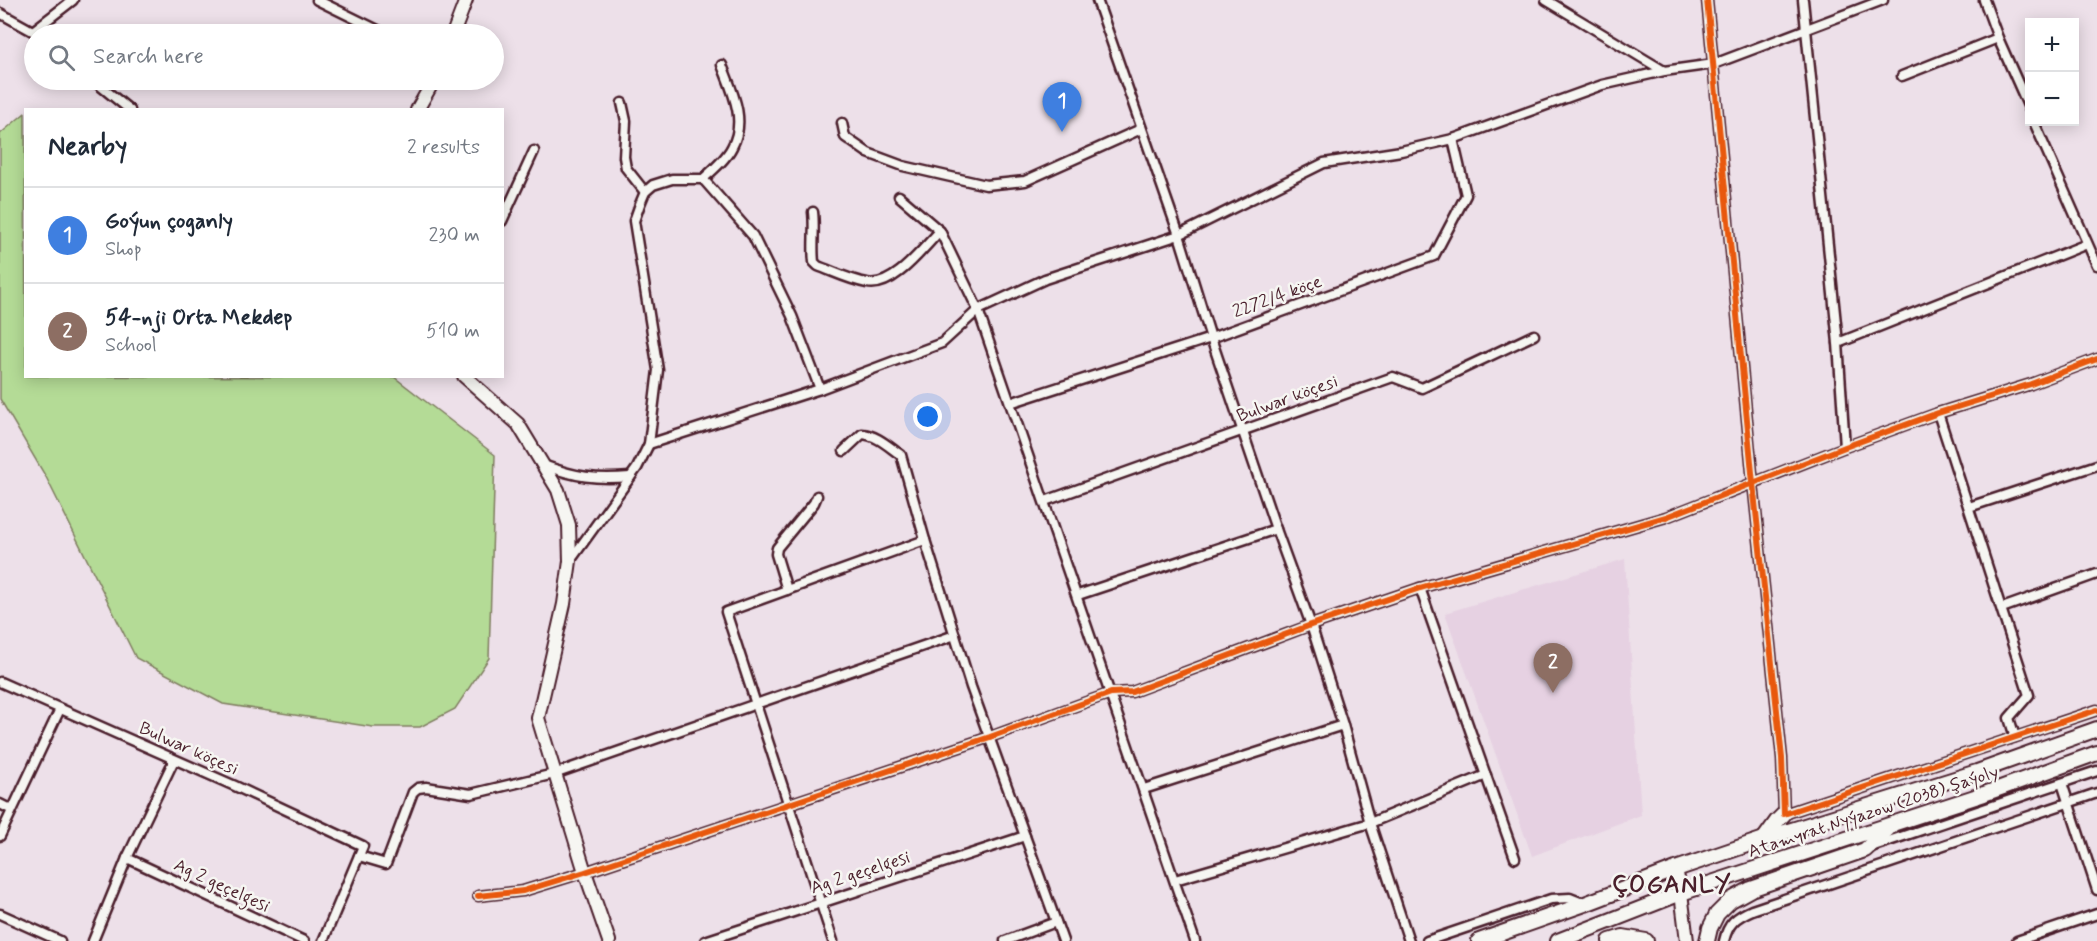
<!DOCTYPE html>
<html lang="en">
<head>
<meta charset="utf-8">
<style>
	:root { --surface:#fff; --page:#f6f6f7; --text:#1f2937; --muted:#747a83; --line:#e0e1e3; --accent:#0f766e }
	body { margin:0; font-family:Mynerve,sans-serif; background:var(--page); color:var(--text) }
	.controls { position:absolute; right:18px; top:18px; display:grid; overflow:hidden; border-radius:0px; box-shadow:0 3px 15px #0003 }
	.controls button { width:54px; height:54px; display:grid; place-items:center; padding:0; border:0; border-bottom:2px solid var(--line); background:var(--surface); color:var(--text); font:30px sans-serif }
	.you { position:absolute; left:928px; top:417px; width:21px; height:21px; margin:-15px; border:4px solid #fff; border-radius:50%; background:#1a73e8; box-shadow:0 0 0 9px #1a73e833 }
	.badge { display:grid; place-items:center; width:39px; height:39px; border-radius:50%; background:var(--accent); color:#fff; font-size:20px; font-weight:700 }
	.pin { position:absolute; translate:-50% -50px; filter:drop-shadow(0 2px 3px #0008) }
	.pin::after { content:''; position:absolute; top:32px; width:21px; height:18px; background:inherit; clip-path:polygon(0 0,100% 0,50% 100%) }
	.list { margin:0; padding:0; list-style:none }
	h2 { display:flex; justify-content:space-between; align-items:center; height:78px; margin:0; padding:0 24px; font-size:26px }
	h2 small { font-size:20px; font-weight:400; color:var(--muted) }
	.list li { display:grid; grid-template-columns:39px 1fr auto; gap:18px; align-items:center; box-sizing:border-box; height:96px; padding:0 24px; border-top:2px solid var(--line) }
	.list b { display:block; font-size:22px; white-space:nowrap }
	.list p { margin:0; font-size:20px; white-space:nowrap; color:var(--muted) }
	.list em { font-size:20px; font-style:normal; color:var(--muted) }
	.icon { flex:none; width:33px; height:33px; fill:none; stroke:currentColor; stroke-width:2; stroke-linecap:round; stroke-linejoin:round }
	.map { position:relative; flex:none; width:2097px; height:941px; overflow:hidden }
	.search { position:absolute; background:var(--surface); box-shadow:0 3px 15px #0003; left:24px; top:24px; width:480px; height:66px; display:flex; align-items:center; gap:15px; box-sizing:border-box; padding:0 21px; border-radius:33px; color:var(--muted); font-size:22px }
	.panel { position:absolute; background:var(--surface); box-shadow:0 3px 15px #0003; left:24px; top:108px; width:480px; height:270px; border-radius:0px }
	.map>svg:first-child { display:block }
	.built { fill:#e6d1e2 }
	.green { fill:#b4db96; stroke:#7f7d60; stroke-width:1.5 }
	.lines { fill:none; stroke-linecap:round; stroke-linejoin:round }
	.street-casing { stroke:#4a1f2b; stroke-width:13 }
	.secondary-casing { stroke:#4a1f2b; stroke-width:16 }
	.primary-casing { stroke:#4a1f2b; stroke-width:18 }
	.street { stroke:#f6f6f2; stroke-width:8 }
	.secondary { stroke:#f6f6f2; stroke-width:12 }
	.primary { stroke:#f6f6f2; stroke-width:14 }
	.cycleway-casing { stroke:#f6f6f2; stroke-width:10 }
	.cycleway { stroke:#e8590c; stroke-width:6 }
	.labels { text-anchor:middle; stroke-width:5; stroke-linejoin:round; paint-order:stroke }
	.street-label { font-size:18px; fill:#4a1f2b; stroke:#f6f6f2 }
	.district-label { font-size:24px; font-weight:bold; letter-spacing:1.5px; fill:#4a1f2b; stroke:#f6f6f2 }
</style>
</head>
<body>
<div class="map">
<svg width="2097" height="941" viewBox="0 0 2097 941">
	<rect width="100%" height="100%" fill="#ede0e9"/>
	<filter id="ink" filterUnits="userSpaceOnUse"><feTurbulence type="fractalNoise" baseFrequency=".0167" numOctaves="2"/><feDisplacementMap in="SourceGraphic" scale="12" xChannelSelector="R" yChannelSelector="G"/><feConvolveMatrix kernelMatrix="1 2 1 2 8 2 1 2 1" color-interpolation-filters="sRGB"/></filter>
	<g filter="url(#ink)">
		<polygon class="built" points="1625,559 1641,815 1532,856 1445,613"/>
		<polygon class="green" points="25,113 26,376 394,377 495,455 489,658 455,709 420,727 373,727 223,704 136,658 46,477 0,399 0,134"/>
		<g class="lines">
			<g class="street-casing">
				<g id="street">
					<polyline points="317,0 386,34"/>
					<polyline points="1097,0 1179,235 1211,338 1276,529 1311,625 1343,725 1370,823 1409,941"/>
					<polyline points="1546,0 1664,71 1714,64 1883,0"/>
					<polyline points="1707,0 1753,483 1782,758 1784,814 2097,710"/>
					<polyline points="1803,0 1838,343 1845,447"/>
					<polyline points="1984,0 1998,38 2030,110"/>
					<polyline points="0,13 36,33"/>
					<polyline points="33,31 73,0"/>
					<polyline points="1902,76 1998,38"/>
					<polyline points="93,80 130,110"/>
					<polyline points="622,103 626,121 624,157 626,168 645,192"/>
					<polyline points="2034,122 2097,265"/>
					<polyline points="842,123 845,137 868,153 903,166 986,185 1025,181 1141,129"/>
					<polyline points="703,179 753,236 792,316 820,389"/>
					<polyline points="899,196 940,231 978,310 1195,941"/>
					<path d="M 813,212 C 815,229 812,245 814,262 L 818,266 C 834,272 850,280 867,283 C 893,289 923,248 940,231"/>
					<polyline points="502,221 534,151"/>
					<polyline points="1838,343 2087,244"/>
					<polyline points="1010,403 1211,338 1434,256 1466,195 1453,139"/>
					<polyline points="1938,413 2029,695 2009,718 2015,737"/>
					<polyline points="649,444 820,389 942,343 978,310 1045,279 1179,235 1324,163 1401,151 1453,139 1602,85 1664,71"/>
					<path d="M 844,451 L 862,434 C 877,435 889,447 901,455 L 925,540 L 971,687 L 1063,941"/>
					<path d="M 543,465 C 576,477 595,480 630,477"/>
					<polyline points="1045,501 1393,377 1422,388 1534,335"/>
					<polyline points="1969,507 2097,465"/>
					<path d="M 570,561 L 637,468 L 649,444 L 658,370 L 634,221 L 640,204 L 645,192 L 653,185 L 672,179 L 703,179 C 713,170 726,159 732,147 C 747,120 732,91 722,65"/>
					<polyline points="1420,588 1515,858"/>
					<polyline points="787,590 776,554 777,548 814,503 817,496"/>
					<polyline points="1078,595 1276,529"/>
					<polyline points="2002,608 2097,574"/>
					<polyline points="0,682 235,786 363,846 323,941"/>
					<polyline points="2062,783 2097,890"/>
					<polyline points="1144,789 1343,725"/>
					<polyline points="0,804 12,810"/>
					<polyline points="0,836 60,709"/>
					<polyline points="1871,847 2097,771"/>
					<polyline points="359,856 386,864 413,792 418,788 426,787 471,794 554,774 955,635"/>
					<polyline points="127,858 304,941"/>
					<polyline points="1175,880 1370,823 1486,775"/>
					<polyline points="478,896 523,891 585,872 990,737 1111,693 1132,692 1311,625 1420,588 1666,517 1845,447 1938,413 2031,384 2097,359"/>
					<polyline points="0,914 60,941"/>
					<polyline points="93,941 127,858 174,760"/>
					<polyline points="705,941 1025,836"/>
					<polyline points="833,941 726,612 925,540"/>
					<polyline points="1005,941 1056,922"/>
					<polyline points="1427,941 1551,899 1570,898 1585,904"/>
					<path d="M 1724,941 C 1728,923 1736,917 1752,910 L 2097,793"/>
					<polyline points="2017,941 2097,914"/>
				</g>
			</g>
			<g class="secondary-casing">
				<g id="secondary">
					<polyline points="453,34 466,0"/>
					<polyline points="417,110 434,80"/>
					<polyline points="464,376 518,424 558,490 569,525 570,561 564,604 538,718 585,872 609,941"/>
					<polyline points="1676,869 1681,893 1687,941"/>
				</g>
			</g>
			<g class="primary-casing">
				<g id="primary">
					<polyline points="1764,839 1777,821 1784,814"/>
					<polyline points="1479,941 1585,904 1676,869 1779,834 1977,772 2097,729"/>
					<polyline points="1558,941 1681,893 1984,794 2097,753"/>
					<polyline points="1610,941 1623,937 1646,941"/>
					<polyline points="1707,941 1710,928 1717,914 1731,900 1751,889 1865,850 1891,826"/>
				</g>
			</g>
			<use href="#street" class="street"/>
			<use href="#secondary" class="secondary"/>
			<use href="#primary" class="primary"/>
			<g class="cycleway-casing">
				<g id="cycleway">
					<polyline points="1707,0 1753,483 1782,758 1784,814 2097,710"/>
					<polyline points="478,896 523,891 585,872 990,737 1111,693 1132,692 1311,625 1420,588 1666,517 1845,447 1938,413 2031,384 2097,359"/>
				</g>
			</g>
			<use href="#cycleway" class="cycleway"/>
		</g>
	</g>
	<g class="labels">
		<g class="street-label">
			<text transform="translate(1277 296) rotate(-20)" y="6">2272/4 köçe</text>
			<text transform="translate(1287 398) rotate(-20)" y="6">Bulwar köçesi</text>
			<text transform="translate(189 748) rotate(24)" y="6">Bulwar köçesi</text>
			<text transform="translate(1873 811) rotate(-18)" y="6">Atamyrat Nyýazow (2038) şaýoly</text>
			<text transform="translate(860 872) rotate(-18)" y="6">Ag 2 geçelgesi</text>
			<text transform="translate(222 885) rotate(25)" y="6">Ag 2 geçelgesi</text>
		</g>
		<g class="district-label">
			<text x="1672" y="892">ÇOGANLY</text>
		</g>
	</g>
</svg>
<div class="controls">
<button>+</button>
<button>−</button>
</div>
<div class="you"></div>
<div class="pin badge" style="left:1062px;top:132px;background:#3f7fe0">1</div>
<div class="pin badge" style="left:1553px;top:693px;background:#8d6e63">2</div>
<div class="search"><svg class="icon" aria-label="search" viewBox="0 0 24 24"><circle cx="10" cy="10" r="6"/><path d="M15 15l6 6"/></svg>Search here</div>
<section class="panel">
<h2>Nearby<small>2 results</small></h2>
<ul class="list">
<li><span class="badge" style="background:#3f7fe0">1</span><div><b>Goýun çoganly</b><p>Shop</p></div><em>230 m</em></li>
<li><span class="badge" style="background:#8d6e63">2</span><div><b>54-nji Orta Mekdep</b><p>School</p></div><em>510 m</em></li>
</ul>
</section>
</div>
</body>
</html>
